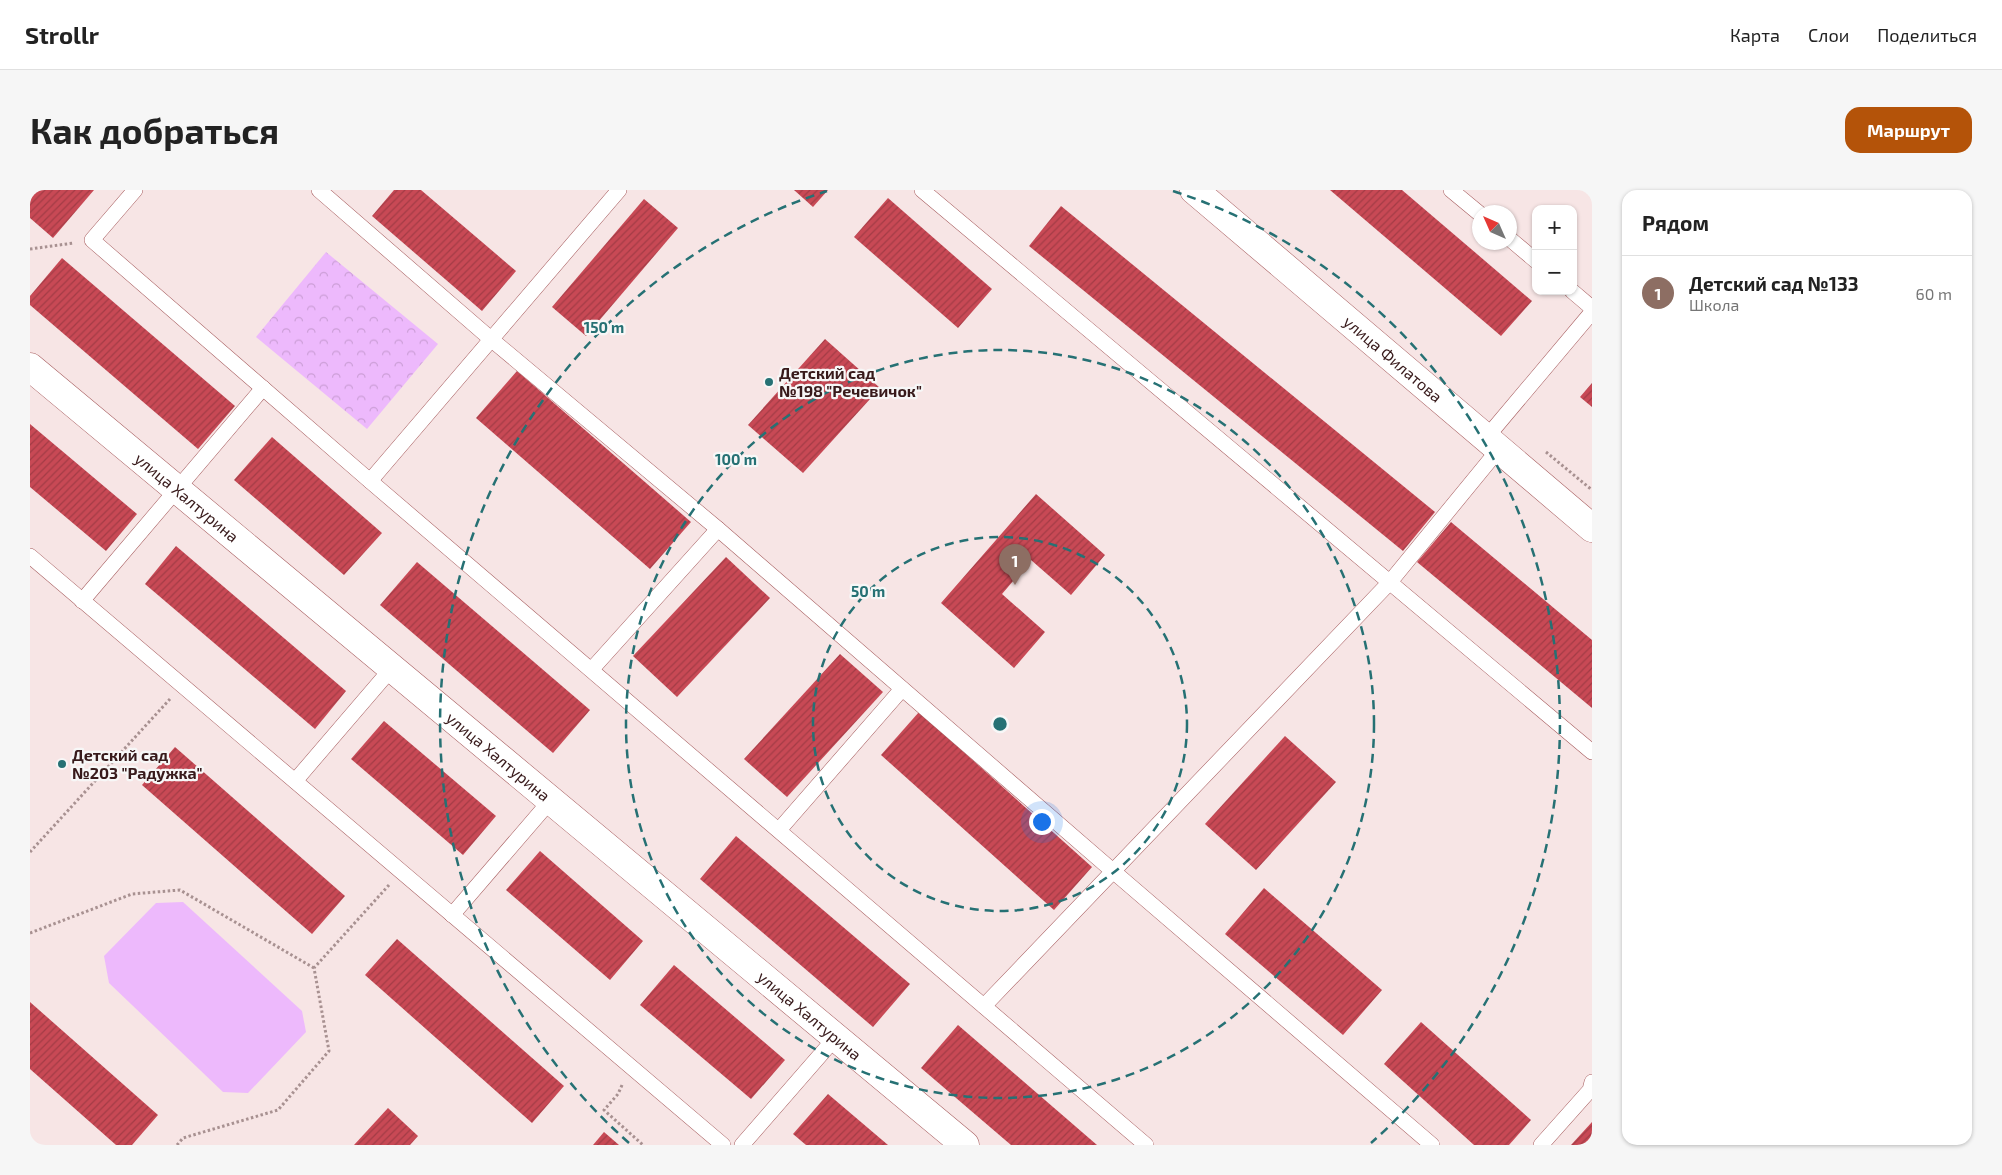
<!DOCTYPE html>
<html lang="ru">
<head>
<meta charset="utf-8">
<style>
	:root { --surface:#fff; --page:#f6f6f6; --text:#222; --muted:#767676; --line:#e0e0e0; --accent:#b45309 }
	body { margin:0; font-family:"Exo 2",sans-serif; background:var(--page); color:var(--text) }
	.controls { position:absolute; right:15px; top:15px; display:grid; overflow:hidden; border-radius:10px; box-shadow:0 1px 4px #0004 }
	.controls button { width:45px; height:45px; display:grid; place-items:center; padding:0; border:0; border-bottom:1px solid var(--line); background:var(--surface); color:var(--text); font:25px sans-serif }
	.compass { position:absolute; left:1442px; top:15px; width:45px; height:45px; border-radius:50%; background:var(--surface); box-shadow:0 1px 4px #0004; rotate:315deg }
	.you { position:absolute; left:1011px; top:631px; width:18px; height:18px; margin:-12px; border:4px solid #fff; border-radius:50%; background:#1a73e8; box-shadow:0 0 0 8px #1a73e833 }
	.badge { display:grid; place-items:center; width:32px; height:32px; border-radius:50%; background:var(--accent); color:#fff; font-size:16px; font-weight:700 }
	.pin { position:absolute; translate:-50% -41px; filter:drop-shadow(0 1px 2px #0008) }
	.pin::after { content:''; position:absolute; top:26px; width:18px; height:15px; background:inherit; clip-path:polygon(0 0,100% 0,50% 100%) }
	.list { margin:0; padding:0; list-style:none }
	h2 { display:flex; justify-content:space-between; align-items:center; height:65px; margin:0; padding:0 20px; font-size:21px }
	h2 small { font-size:16px; font-weight:400; color:var(--muted) }
	.list li { display:grid; grid-template-columns:32px 1fr auto; gap:15px; align-items:center; box-sizing:border-box; height:75px; padding:0 20px; border-top:1px solid var(--line) }
	.list b { display:block; font-size:19px; white-space:nowrap }
	.list p { margin:0; font-size:16px; white-space:nowrap; color:var(--muted) }
	.list em { font-size:16px; font-style:normal; color:var(--muted) }
	.map { position:relative; flex:none; width:1562px; height:955px; overflow:hidden; border-radius:15px }
	header { display:flex; align-items:center; gap:30px; box-sizing:border-box; height:70px; padding:0 25px; background:var(--surface); border-bottom:1px solid var(--line) }
	header strong { font-size:24px }
	nav { display:flex; gap:28px; margin-inline-start:auto; font-size:18px }
	.intro { display:flex; align-items:center; justify-content:space-between; box-sizing:border-box; height:120px; padding:0 30px }
	h1 { margin:0; font-size:35px }
	.button { padding:12px 22px; border-radius:15px; background:var(--accent); color:#fff; font-size:18px; font-weight:700 }
	main { display:flex; gap:30px; padding:0 30px }
	aside { flex:1; background:var(--surface); border-radius:15px; box-shadow:0 1px 4px #0004 }
	.map>svg:first-child { display:block }
	.grass { fill:#edb9fc }
	.park { fill:url(#park-crowns) }
	.building { fill:url(#building-hatch) }
	.lines { fill:none; stroke-linecap:round; stroke-linejoin:round }
	.lane-casing { stroke:#a75d5f; stroke-width:16 }
	.street-casing { stroke:#a75d5f; stroke-width:29 }
	.path { stroke:#a89191; stroke-width:3; stroke-dasharray:2.5 2.5; stroke-linecap:butt }
	.lane { stroke:#fff; stroke-width:15 }
	.street { stroke:#fff; stroke-width:28 }
	.ring { fill:none; stroke:#267174; stroke-width:2.5; stroke-dasharray:9 6 }
	.poi-dot { fill:#267174; stroke:#f7f7f7; stroke-width:2 }
	.labels { text-anchor:middle; stroke-width:4.5; stroke-linejoin:round; paint-order:stroke }
	.street-label { font-size:16px; fill:#381a1b; stroke:#f7f7f7 }
	.poi-label { font-size:16px; font-weight:bold; fill:#381a1b; stroke:#f7f7f7; text-anchor:start }
	.centre { fill:#267174; stroke:#f7f7f7; stroke-width:2.5 }
	.ring-label { font-size:15px; text-anchor:middle; font-weight:bold; fill:#267174; stroke:#f7f7f7; stroke-width:4.5; stroke-linejoin:round; paint-order:stroke }
</style>
</head>
<body>
<header>
<strong>Strollr</strong>
<nav><a>Карта</a><a>Слои</a><a>Поделиться</a></nav>
</header>
<div class="intro"><h1>Как добраться</h1><a class="button">Маршрут</a></div>
<main>
<div class="map">
<svg width="1562" height="955" viewBox="0 0 1562 955">
	<defs>
		<pattern id="park-crowns" width="20" height="18" patternUnits="userSpaceOnUse" patternTransform="scale(1.25)"><rect width="20" height="18" fill="#edb9fc"/><path d="M2 6a3 3 0 1 1 6 0M12 15a3 3 0 1 1 6 0" fill="none" stroke="#cc9ed7"/></pattern>
		<pattern id="building-hatch" width="6" height="6" patternUnits="userSpaceOnUse" patternTransform="scale(1.25)"><rect width="6" height="6" fill="#c84955"/><path d="M-1 1l2-2M0 6l6-6M5 7l2-2" fill="none" stroke="#a33c46"/></pattern>
	</defs>
	<rect width="100%" height="100%" fill="#f7e5e5"/>
	<polygon class="grass" points="153,712 272,821 276,842 218,903 193,902 79,793 74,766 126,713"/>
	<polygon class="park" points="296,62 408,154 337,239 226,147"/>
	<g class="building">
		<polygon points="0,0 64,0 23,48 0,28"/>
		<polygon points="364,0 391,0 486,81 452,121 342,26"/>
		<polygon points="764,0 798,0 783,17"/>
		<polygon points="1300,0 1372,0 1502,111 1471,146"/>
		<polygon points="858,8 962,99 928,138 824,47"/>
		<polygon points="614,9 648,38 556,146 522,117"/>
		<polygon points="1031,16 1405,322 1373,361 999,56"/>
		<polygon points="32,68 205,216 168,259 0,115 0,106"/>
		<polygon points="795,149 850,198 773,283 718,235"/>
		<polygon points="487,181 661,332 620,379 446,228"/>
		<polygon points="1562,193 1562,217 1550,207"/>
		<polygon points="0,234 107,324 76,361 0,297"/>
		<polygon points="242,247 352,343 314,385 204,290"/>
		<polygon points="1006,304 1075,365 1041,405 1001,370 972,404 1015,442 984,478 911,413"/>
		<polygon points="1421,332 1562,450 1562,518 1387,372"/>
		<polygon points="146,356 316,501 285,539 115,394"/>
		<polygon points="696,367 740,408 647,507 603,466"/>
		<polygon points="387,372 560,520 523,563 350,415"/>
		<polygon points="810,464 853,502 757,607 714,569"/>
		<polygon points="889,522 1062,677 1024,720 851,565"/>
		<polygon points="354,531 466,626 433,665 321,569"/>
		<polygon points="1255,546 1306,592 1226,680 1175,634"/>
		<polygon points="145,557 315,706 282,744 112,595"/>
		<polygon points="706,646 880,794 843,837 670,689"/>
		<polygon points="510,661 613,751 580,790 476,700"/>
		<polygon points="1234,698 1352,800 1313,845 1195,744"/>
		<polygon points="367,749 534,896 502,933 335,785"/>
		<polygon points="644,775 755,870 721,909 610,815"/>
		<polygon points="0,812 128,925 102,955 86,955 0,879"/>
		<polygon points="1391,832 1501,930 1479,955 1444,955 1354,874"/>
		<polygon points="928,835 1067,955 981,955 891,878"/>
		<polygon points="798,904 858,955 776,955 763,944"/>
		<polygon points="358,918 388,946 380,955 324,955"/>
		<polygon points="1562,932 1562,955 1541,955"/>
		<polygon points="574,942 589,955 563,955"/>
	</g>
	<g class="lines">
		<g class="lane-casing">
			<g id="lane">
				<polyline points="105,0 62,50 340,291 1116,955"/>
				<polyline points="289,0 462,150 688,339 1084,682 1402,955"/>
				<polyline points="892,0 1562,562"/>
				<polyline points="1421,0 1450,24"/>
				<polyline points="1480,49 1506,71"/>
				<polyline points="1542,101 1562,118"/>
				<polyline points="1456,248 1562,122"/>
				<polyline points="340,291 589,0"/>
				<polyline points="0,366 693,955"/>
				<polyline points="52,411 233,198"/>
				<polyline points="562,479 688,339"/>
				<polyline points="265,591 362,478"/>
				<polyline points="749,640 872,499"/>
				<polyline points="422,725 521,610"/>
				<polyline points="954,816 1360,392 1469,259"/>
				<polyline points="712,955 806,847"/>
				<polyline points="1511,955 1560,900 1562,892"/>
			</g>
		</g>
		<g class="street-casing">
			<g id="street">
				<path id="s1" d="M 1164,0 L 1562,338"/>
				<path id="s2" d="M 0,177 L 935,955"/>
			</g>
		</g>
		<g class="path">
			<polyline points="0,59 44,53"/>
			<polyline points="1516,262 1562,300"/>
			<polyline points="0,662 140,509"/>
			<polyline points="0,743 102,704 150,700 284,778"/>
			<polyline points="592,895 588,904 574,920 613,955"/>
			<polyline points="147,955 153,948 248,920 299,861 284,778 359,695"/>
		</g>
		<use href="#lane" class="lane"/>
		<use href="#street" class="street"/>
	</g>
	<g class="ring">
		<circle cx="970" cy="534" r="187"/>
		<circle cx="970" cy="534" r="374"/>
		<path d="M599 953A560 560 0 0 1 797 1M1143 1A560 560 0 0 1 1341 953"/>
	</g>
	<g class="poi-dot">
		<circle cx="739" cy="192" r="5"/>
		<circle cx="32" cy="574" r="5"/>
	</g>
	<g class="labels">
		<g class="street-label">
			<text dy="6" stroke="none"><textPath href="#s1" startOffset="261">улица Филатова</textPath></text>
			<text dy="6" stroke="none"><textPath href="#s2" startOffset="204">улица Халтурина</textPath></text>
			<text dy="6" stroke="none"><textPath href="#s2" startOffset="609">улица Халтурина</textPath></text>
			<text dy="6" stroke="none"><textPath href="#s2" startOffset="1014">улица Халтурина</textPath></text>
		</g>
		<g class="poi-label">
			<text x="749" y="189">Детский сад<tspan x="749" dy="18">№198 "Речевичок"</tspan></text>
			<text x="42" y="571">Детский сад<tspan x="42" dy="18">№203 "Радужка"</tspan></text>
		</g>
	</g>
	<circle cx="970" cy="534" r="8" class="centre"/>
	<g class="ring-label">
		<text x="574" y="143">150 m</text>
		<text x="706" y="275">100 m</text>
		<text x="838" y="407">50 m</text>
	</g>
</svg>
<div class="controls">
<button>+</button>
<button>−</button>
</div>
<svg class="compass" viewBox="-18 -18 36 36"><path d="M0-13l5 13h-10z" fill="#e53935"/><path d="M0 13l5-13h-10z" fill="#767676"/></svg>
<div class="you"></div>
<div class="pin badge" style="left:985px;top:395px;background:#8d6e63">1</div>
</div>
<aside>
<h2>Рядом<small></small></h2>
<ul class="list">
<li><span class="badge" style="background:#8d6e63">1</span><div><b>Детский сад №133</b><p>Школа</p></div><em>60 m</em></li>
</ul>
</aside>
</main>
</body>
</html>
